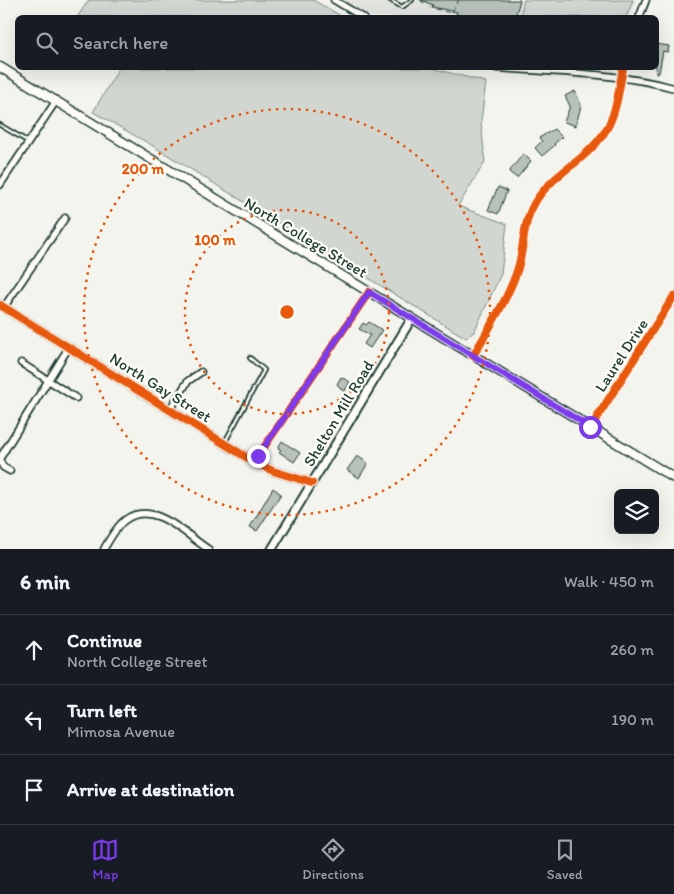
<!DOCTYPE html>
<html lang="en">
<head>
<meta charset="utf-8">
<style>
	:root { --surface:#171b24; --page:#20242c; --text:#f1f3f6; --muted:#9ea1a6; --line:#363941; --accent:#7c3aed }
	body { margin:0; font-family:Itim,sans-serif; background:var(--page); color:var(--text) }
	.controls { position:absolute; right:15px; bottom:15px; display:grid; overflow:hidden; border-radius:8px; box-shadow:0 5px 20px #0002 }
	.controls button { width:45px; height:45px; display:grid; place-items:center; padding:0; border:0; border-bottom:1px solid var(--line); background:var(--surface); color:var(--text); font:25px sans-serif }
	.stop { position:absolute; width:15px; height:15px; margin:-11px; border:4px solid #7c3aed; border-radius:50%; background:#fff }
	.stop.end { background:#7c3aed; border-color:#fff; box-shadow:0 1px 5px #0008 }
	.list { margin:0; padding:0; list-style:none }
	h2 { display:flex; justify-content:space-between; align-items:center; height:65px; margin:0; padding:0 20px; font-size:21px }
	h2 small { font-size:16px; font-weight:400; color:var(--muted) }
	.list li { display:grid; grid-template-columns:32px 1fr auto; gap:15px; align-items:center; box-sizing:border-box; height:70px; padding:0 20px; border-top:1px solid var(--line) }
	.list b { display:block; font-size:19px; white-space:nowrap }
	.list p { margin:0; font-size:16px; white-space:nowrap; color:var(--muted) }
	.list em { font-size:16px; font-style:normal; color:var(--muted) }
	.icon { flex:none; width:28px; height:28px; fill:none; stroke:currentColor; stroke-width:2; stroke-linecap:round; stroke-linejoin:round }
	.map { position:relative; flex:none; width:674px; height:549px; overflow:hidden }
	.search { position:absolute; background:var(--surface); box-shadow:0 5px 20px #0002; left:15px; right:15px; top:15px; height:55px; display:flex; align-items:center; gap:12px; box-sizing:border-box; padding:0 18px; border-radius:8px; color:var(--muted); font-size:19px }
	.sheet { height:275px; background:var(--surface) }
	nav { display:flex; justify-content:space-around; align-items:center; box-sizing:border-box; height:70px; border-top:1px solid var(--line); background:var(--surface); font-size:14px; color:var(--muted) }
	nav a { display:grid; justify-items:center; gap:2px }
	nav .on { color:var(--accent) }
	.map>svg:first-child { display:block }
	.built { fill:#e2e5df }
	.green { fill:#d1d6d1; stroke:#788a82 }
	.building { fill:#b9c1bb; stroke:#1f3d34 }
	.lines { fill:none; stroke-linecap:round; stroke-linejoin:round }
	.service-casing { stroke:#1f3d34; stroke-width:6 }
	.minor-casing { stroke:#1f3d34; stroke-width:9 }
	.tertiary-casing { stroke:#1f3d34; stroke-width:11 }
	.secondary-casing { stroke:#1f3d34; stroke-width:11 }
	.path { stroke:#1f3d34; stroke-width:1; stroke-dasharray:5 4; stroke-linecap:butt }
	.service { stroke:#fdfcf7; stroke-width:2.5 }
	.minor { stroke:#fdfcf7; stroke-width:5.5 }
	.tertiary { stroke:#fdfcf7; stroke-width:7 }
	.secondary { stroke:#fdfcf7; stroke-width:8 }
	.cycleway-casing { stroke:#fdfcf7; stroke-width:11 }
	.cycleway { stroke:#e8590c; stroke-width:8 }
	.route { stroke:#7c3aed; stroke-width:6 }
	.ring { fill:none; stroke:#e8590c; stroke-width:2.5; stroke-dasharray:2.5 5 }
	.labels { text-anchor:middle; stroke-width:4.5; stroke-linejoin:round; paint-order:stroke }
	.street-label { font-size:16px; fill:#1f3d34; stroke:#fdfcf7 }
	.centre { fill:#e8590c; stroke:#fdfcf7; stroke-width:2.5 }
	.ring-label { font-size:15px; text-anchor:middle; font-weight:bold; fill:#e8590c; stroke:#fdfcf7; stroke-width:4.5; stroke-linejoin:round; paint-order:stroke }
</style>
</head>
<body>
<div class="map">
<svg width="674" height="549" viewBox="0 0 674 549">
	<rect width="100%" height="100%" fill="#f4f4ef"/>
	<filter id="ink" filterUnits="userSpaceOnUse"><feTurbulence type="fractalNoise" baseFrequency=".02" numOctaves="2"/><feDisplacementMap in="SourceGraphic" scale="10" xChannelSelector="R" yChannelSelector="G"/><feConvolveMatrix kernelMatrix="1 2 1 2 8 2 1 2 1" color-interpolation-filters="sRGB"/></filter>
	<g filter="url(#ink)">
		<g class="built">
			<polygon points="341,0 636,0 628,18 371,17"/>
			<polygon points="533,68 614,68 613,73"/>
		</g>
		<g class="green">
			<polygon points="89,0 313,0 343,17 77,17"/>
			<polygon points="524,0 633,0 626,17 520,17"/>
			<polygon points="119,68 431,68 486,82 481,121 485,162 458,206 507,224 501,274 474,332 466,338 148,143 93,112"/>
		</g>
		<g class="building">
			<polygon points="421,0 520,0 515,18 468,18 456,14 457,12 432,7 433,5"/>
			<polygon points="656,44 669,46 668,52 663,51 659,73 656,73"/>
			<polygon points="575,91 581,105 576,126 564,122 570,106 565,96"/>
			<polygon points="554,129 562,137 554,144 555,145 542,156 535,148 542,141 539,138"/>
			<polygon points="523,154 531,161 517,178 509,172"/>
			<polygon points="498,187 507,191 498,214 488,210"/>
			<polygon points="369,322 382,330 370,348 364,344 370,335 359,329 363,323 366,325"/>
			<polygon points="341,377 350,382 344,392 337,384"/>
			<polygon points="282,441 300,453 294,462 279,452 281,450 278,448"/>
			<polygon points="357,456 368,463 359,478 347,470"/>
			<polygon points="273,488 281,494 257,531 250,527"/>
		</g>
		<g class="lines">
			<g class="service-casing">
				<g id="service">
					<polyline points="390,0 402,7 412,0"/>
					<polyline points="0,125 27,141"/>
					<polyline points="225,442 264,370 250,358"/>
				</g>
			</g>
			<g class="minor-casing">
				<g id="minor">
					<polyline points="334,0 364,18"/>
					<polyline points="639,18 646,0"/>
					<path d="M 496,68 C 551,72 621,73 674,88"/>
					<polyline points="0,185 56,101"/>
					<polyline points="4,307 65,218"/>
					<path d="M 473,356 C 489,328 508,299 518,268 C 525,244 522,221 537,199 C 547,184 562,173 576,162 C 614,132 615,113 623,68"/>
					<polyline points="21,363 76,398"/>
					<polyline points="170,409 188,381 201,372"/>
					<polyline points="591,427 674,296"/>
					<polyline points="0,458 69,347"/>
					<polyline points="0,461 3,467 10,471"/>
					<polyline points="254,462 369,292"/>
					<path d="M 104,549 C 109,540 116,527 125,520 C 153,499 186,535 208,549"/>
				</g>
			</g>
			<g class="tertiary-casing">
				<g id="tertiary">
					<polyline points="0,305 254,462 273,471 312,483"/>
					<polyline points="272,549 412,318"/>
				</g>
			</g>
			<g class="secondary-casing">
				<polyline id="secondary" points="0,67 674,478"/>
			</g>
			<polyline class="path" points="420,0 429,7 451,13 459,0"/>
			<use href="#service" class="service"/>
			<use href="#minor" class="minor"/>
			<use href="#tertiary" class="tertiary"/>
			<use href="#secondary" class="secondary"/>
			<g class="cycleway-casing">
				<g id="cycleway">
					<polyline points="0,305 254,462 273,471 312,483"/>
					<path d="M 473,356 C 489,328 508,299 518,268 C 525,244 522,221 537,199 C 547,184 562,173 576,162 C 614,132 615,113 623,68"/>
					<polyline points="591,427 674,296"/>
					<polyline points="254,462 369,292"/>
				</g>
			</g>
			<use href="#cycleway" class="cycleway"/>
		</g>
	</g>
	<g class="lines" filter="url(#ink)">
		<polyline class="route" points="258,456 369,292 590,427"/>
	</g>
	<g class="ring">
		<circle cx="287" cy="312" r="102"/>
		<circle cx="287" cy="312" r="203"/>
	</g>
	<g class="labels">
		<g class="street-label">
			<text transform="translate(306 237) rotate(31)" y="6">North College Street</text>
			<text transform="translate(621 355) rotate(-57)" y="6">Laurel Drive</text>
			<text transform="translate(161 387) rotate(32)" y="6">North Gay Street</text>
			<text transform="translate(338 413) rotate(-59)" y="6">Shelton Mill Road</text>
		</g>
	</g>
	<circle cx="287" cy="312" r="8" class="centre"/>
	<g class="ring-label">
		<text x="143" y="174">200 m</text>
		<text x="215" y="245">100 m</text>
	</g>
</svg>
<div class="controls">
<button><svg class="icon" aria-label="layers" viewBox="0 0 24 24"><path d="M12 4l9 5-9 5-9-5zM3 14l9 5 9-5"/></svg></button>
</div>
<div class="stop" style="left:590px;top:427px"></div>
<div class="stop end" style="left:258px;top:456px"></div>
<div class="search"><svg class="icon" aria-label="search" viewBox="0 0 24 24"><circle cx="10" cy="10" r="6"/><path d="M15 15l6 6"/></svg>Search here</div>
</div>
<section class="sheet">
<h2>6 min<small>Walk · 450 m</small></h2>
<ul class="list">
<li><svg class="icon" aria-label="ahead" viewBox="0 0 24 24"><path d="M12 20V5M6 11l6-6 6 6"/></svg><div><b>Continue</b><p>North College Street</p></div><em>260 m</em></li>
<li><svg class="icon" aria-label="left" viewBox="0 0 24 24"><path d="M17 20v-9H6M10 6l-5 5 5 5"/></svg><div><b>Turn left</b><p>Mimosa Avenue</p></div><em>190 m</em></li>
<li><svg class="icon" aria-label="arrive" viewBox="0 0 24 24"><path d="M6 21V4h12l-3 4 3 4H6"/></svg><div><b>Arrive at destination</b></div></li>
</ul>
</section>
<nav>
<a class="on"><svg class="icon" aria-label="map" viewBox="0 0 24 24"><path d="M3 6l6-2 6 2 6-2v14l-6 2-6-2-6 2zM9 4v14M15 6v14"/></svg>Map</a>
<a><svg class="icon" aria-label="directions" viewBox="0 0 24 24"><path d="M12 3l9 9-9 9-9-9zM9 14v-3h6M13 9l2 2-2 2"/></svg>Directions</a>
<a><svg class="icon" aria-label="saved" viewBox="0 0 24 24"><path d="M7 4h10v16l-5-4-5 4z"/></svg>Saved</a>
</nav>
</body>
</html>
